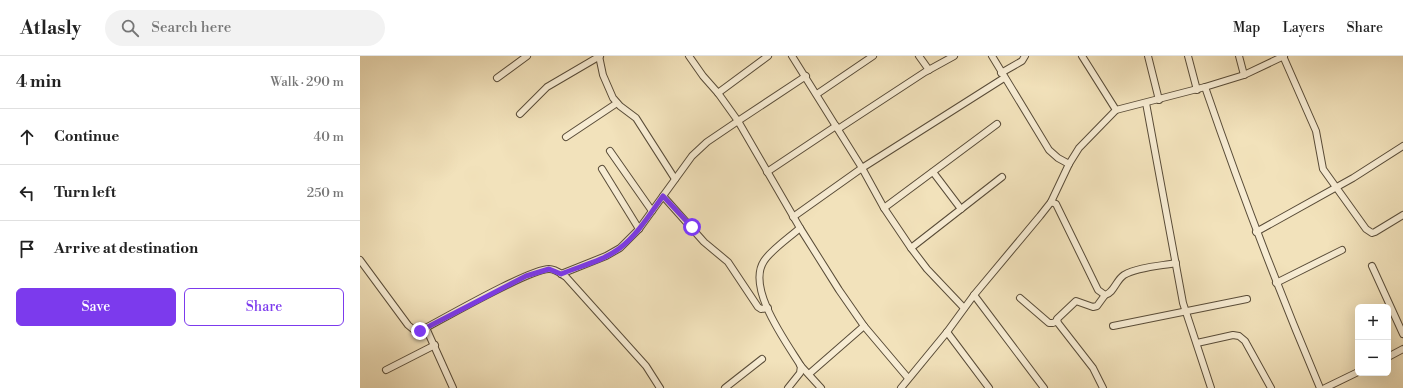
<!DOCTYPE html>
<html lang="en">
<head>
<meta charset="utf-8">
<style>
	:root { --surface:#fff; --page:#f2f2f2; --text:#222; --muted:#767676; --line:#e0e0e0; --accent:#7c3aed }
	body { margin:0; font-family:"Libre Bodoni",serif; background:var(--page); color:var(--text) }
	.controls { position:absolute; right:12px; bottom:12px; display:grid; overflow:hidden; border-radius:6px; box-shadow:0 4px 16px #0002 }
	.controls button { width:36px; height:36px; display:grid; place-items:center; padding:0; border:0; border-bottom:1px solid var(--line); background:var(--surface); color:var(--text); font:20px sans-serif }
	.stop { position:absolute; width:12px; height:12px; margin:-9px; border:3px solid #7c3aed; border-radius:50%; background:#fff }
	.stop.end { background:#7c3aed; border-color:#fff; box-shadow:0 1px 4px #0008 }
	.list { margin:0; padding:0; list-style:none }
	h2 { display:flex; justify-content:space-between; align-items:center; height:52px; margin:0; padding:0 16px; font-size:17px }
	h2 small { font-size:13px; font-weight:400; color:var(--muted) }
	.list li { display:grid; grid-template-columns:26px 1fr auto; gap:12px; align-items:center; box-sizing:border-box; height:56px; padding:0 16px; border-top:1px solid var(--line) }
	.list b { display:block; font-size:15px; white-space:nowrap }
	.list em { font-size:13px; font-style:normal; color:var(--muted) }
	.actions { display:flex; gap:8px; padding:12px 16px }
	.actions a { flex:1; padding:9px 0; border:1px solid var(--accent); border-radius:6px; text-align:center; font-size:14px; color:var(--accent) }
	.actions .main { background:var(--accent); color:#fff }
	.icon { flex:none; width:22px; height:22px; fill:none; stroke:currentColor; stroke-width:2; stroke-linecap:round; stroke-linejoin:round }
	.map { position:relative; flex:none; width:1043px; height:332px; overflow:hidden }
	header { display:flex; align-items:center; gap:24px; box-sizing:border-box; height:56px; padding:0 20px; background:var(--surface); border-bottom:1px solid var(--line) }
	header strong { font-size:19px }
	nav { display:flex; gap:22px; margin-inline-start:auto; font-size:14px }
	.search { width:280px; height:36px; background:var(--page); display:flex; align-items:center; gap:10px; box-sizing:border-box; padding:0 14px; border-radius:22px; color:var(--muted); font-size:15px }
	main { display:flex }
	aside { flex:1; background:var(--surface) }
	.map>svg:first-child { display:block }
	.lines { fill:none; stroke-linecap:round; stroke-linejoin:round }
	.minor-casing { stroke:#594c38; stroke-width:8 }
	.minor { stroke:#f7ecd3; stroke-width:6 }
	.route { stroke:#7c3aed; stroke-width:5 }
</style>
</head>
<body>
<header>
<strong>Atlasly</strong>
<div class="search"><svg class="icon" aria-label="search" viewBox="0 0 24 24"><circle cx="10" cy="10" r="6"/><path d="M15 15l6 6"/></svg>Search here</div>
<nav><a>Map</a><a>Layers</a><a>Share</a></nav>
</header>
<main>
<aside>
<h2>4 min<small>Walk · 290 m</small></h2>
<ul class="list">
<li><svg class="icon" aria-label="ahead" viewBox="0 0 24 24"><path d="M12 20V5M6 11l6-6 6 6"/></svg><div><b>Continue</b></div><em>40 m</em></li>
<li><svg class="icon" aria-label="left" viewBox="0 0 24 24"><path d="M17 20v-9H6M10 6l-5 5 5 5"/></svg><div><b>Turn left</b></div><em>250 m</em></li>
<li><svg class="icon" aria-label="arrive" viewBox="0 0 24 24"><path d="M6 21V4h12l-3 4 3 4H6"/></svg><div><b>Arrive at destination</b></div></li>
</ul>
<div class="actions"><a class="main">Save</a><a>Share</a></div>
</aside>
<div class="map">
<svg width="1043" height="332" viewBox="0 0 1043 332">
	<rect width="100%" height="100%" fill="#f2e2bb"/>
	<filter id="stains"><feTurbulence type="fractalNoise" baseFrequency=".005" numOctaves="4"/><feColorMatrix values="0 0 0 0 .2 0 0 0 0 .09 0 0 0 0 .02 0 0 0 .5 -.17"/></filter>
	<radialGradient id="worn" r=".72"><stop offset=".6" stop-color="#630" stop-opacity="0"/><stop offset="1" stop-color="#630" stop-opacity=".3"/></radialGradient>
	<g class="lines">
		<g class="minor-casing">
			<g id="minor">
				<polyline points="239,0 243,19 253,42 260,50 276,62 315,123"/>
				<polyline points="329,0 343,20 358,37 378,65 440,172 479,234 504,270 548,322"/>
				<polyline points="432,0 502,112 524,152 551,192 567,213 604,252"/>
				<polyline points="559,0 569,14"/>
				<polyline points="632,0 689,94 698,102 709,108"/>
				<polyline points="722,0 756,54"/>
				<polyline points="788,0 799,44"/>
				<polyline points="828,0 837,34"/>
				<polyline points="879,0 884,19"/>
				<polyline points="923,0 956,75 963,113 1006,173 1012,177 1015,176 1043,159"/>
				<polyline points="641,17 662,5 665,0"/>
				<polyline points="137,22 167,0"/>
				<path d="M 845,31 C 880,133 918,233 960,332"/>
				<polyline points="358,37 408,0"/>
				<polyline points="457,38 513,0"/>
				<polyline points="786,47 823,247 851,332"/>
				<polyline points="160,58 187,31 240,0"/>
				<polyline points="478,73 565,16 594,0"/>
				<polyline points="206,81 257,47"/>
				<polyline points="250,95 292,155"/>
				<polyline points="242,113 279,173"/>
				<polyline points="407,116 476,70"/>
				<polyline points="573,116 601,153"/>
				<polyline points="303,140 344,186 368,206 398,251 401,253 408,252"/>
				<path d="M 691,146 L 696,148 L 738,234 L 745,239 C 754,237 756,224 764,219 C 778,211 800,210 816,207"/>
				<polyline points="524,152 637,68"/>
				<polyline points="433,161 502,112 644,22"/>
				<polyline points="896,176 993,122 1043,90"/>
				<polyline points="551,192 642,121"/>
				<path d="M 0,204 L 48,269 L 54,274 L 60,275 C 83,263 169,213 189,213 C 196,213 201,218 206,221 L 286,310 L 300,332"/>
				<polyline points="1012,210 1043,278"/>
				<polyline points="201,218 246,200 260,192 279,173 332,100 347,86 378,65 446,20"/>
				<polyline points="916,227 982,194"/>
				<polyline points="614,239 684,332"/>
				<polyline points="660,242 689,267 693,267 697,265"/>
				<polyline points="753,270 887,243"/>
				<polyline points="66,272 93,332"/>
				<polyline points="587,276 629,332"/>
				<polyline points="837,287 873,279 879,280 885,285 911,332"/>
				<polyline points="1028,301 1043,293"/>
				<polyline points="440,309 461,332"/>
				<polyline points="26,314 75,289"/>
				<polyline points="449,318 504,270"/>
				<polyline points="365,332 402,303"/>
				<path d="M 428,332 L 440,317 L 441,310 C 426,286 386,232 404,205 C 411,194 430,181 440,172"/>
				<polyline points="541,332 587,276 614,239 680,160 691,146 709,108 719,92 756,54 845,31 884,19 924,0"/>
				<polyline points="743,332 733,312 698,267 697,263 716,245 733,251 737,250 745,239"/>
				<polyline points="965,332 998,316"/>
			</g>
		</g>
		<use href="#minor" class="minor"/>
	</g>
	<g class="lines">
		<path class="route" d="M 60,275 L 166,220 L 189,213 L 201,218 C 220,210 243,205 260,192 C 278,178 290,158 303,140 L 332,171"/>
	</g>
	<rect width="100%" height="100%" filter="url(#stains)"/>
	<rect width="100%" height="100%" fill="url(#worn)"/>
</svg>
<div class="controls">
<button>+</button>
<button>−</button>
</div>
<div class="stop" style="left:332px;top:171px"></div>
<div class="stop end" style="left:60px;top:275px"></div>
</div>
</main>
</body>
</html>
